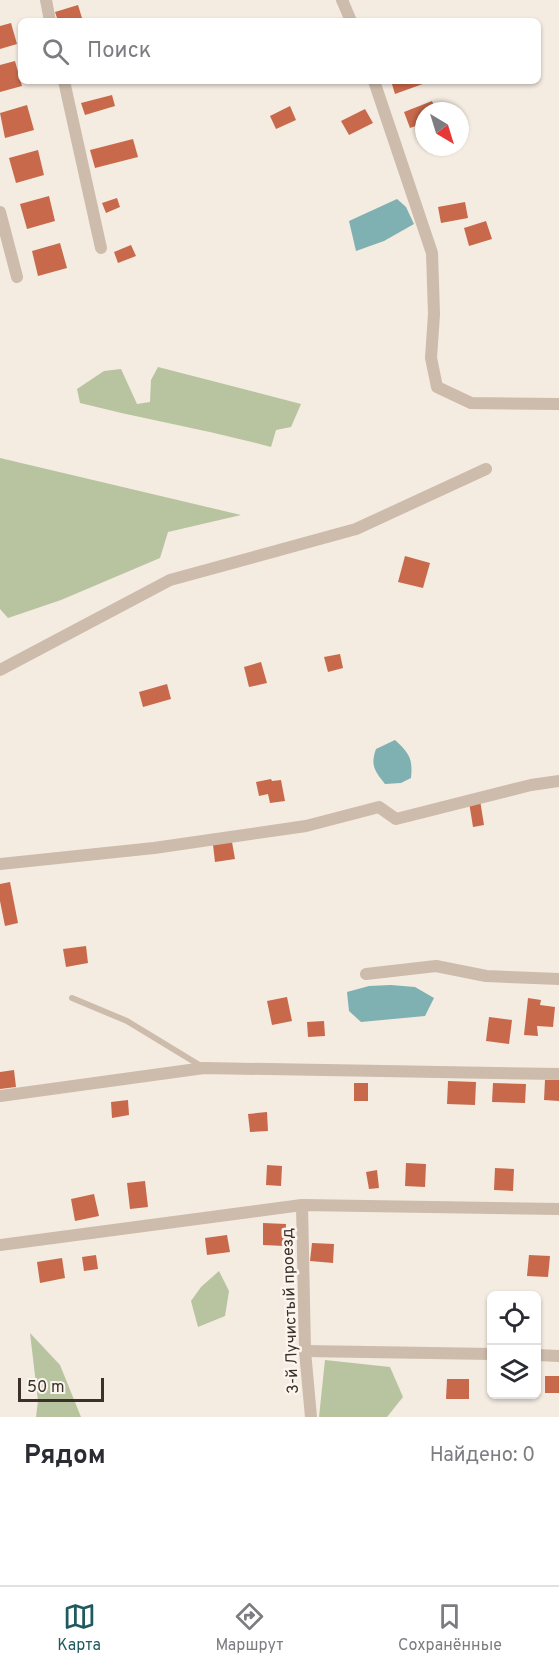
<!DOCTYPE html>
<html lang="ru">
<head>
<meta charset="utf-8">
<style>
	:root { --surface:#fff; --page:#f7f7f7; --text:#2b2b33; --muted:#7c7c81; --line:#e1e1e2; --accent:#1f5a5e }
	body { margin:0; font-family:Overpass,sans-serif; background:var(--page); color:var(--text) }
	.controls { position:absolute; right:18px; bottom:18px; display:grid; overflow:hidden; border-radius:9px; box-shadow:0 2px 4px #0004 }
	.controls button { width:54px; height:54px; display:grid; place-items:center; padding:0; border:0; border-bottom:2px solid var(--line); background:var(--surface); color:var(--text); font:30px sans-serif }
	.compass { position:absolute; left:415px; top:102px; width:54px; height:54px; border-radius:50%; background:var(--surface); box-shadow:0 2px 4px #0004; rotate:142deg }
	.scale { position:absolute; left:18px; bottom:15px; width:86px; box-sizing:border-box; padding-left:6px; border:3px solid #3b302b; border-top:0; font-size:16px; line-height:21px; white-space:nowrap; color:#3b302b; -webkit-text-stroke:4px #fbf5ee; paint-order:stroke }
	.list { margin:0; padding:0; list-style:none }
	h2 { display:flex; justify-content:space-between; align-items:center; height:78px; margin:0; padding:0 24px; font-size:26px }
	h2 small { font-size:20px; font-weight:400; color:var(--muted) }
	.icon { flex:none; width:33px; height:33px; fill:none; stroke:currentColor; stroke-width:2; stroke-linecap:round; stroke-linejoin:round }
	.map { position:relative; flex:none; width:559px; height:1417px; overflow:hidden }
	.search { position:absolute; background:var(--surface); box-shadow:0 2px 4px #0004; left:18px; right:18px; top:18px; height:66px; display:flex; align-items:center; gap:15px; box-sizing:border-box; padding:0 21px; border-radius:9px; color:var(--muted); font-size:22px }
	.sheet { height:168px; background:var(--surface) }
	nav { display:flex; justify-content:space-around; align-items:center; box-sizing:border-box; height:84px; border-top:2px solid var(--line); background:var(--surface); font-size:16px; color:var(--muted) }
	nav a { display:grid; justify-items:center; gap:3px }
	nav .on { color:var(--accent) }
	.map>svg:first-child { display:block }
	.green { fill:#b8c4a0 }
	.water { fill:#7fb0b2 }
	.building { fill:#c8694b }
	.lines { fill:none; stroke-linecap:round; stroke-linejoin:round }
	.lane { stroke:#cdbbac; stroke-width:6 }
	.street { stroke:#cdbbac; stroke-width:12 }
	.labels { text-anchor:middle; stroke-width:5; stroke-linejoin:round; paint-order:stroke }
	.street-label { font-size:16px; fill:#3b302b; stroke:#fbf5ee }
</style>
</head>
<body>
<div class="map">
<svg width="559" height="1417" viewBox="0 0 559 1417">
	<rect width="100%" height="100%" fill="#f4ebe1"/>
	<g class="green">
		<path d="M 158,367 L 301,404 L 291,427 L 276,430 L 271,447 C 208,430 143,419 80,403 L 77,389 L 104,371 L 121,369 L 137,404 L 150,402 L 151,380 Z"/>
		<polygon points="0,458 241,515 168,532 160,558 61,600 8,618 0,609"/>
		<polygon points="219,1271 229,1291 225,1316 198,1327 191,1301 201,1287"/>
		<polygon points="30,1333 60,1365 81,1417 36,1417 38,1401"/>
		<polygon points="325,1360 390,1367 403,1397 387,1417 319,1417"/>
	</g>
	<g class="water">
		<polygon points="397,199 406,207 414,224 384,241 356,251 349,221"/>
		<path d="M 395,740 C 409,753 413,758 411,778 L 401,783 L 385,784 C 375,771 370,766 376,749 Z"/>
		<polygon points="391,985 415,987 434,998 425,1016 361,1022 349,1011 347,992 369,986"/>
	</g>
	<g class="building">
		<polygon points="78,5 82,18 73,21 58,21 55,12"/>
		<polygon points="11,23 17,44 0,49 0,26"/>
		<polygon points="15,61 22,86 0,92 0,65"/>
		<polygon points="391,81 431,81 395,94"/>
		<polygon points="112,95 115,106 85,115 81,103"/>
		<polygon points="432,101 436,111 424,111 424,123 410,128 404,112"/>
		<polygon points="27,105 34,130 5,138 0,113"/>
		<polygon points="290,106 296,120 276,129 270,116"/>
		<polygon points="365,109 373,123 349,135 341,121"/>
		<polygon points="133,139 138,157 95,168 90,150"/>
		<polygon points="38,150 44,175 16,183 9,158"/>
		<polygon points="49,196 55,221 27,229 20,204"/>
		<polygon points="117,198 120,207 106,213 102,203"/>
		<polygon points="465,202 468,218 441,223 438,207"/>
		<polygon points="486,221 492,239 469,246 464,228"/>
		<polygon points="60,243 67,268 38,276 32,251"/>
		<polygon points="131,245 136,256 118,263 114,252"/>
		<polygon points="405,556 430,563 423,588 398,582"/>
		<polygon points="340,654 343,668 328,672 324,657"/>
		<polygon points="261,662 267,683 249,687 244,667"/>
		<polygon points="167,684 171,699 143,707 139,692"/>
		<polygon points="271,779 272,781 281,780 285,801 270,803 268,794 259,796 256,782"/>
		<polygon points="480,800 484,825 473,827 469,802"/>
		<polygon points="232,842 235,859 215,862 213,845"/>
		<polygon points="10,882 18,923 5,926 0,901 0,884"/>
		<polygon points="86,946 88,963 66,967 63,949"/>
		<polygon points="287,997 292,1021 272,1025 267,1001"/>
		<polygon points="528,998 541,1000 540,1005 555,1007 553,1027 537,1026 538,1036 524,1035"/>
		<polygon points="489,1017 512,1020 509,1044 486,1041"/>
		<polygon points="324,1021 325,1036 308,1037 307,1022"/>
		<polygon points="14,1070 16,1087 0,1089 0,1072"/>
		<polygon points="545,1080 559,1080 559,1101 544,1100"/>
		<polygon points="448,1081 476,1082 475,1105 447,1104"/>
		<rect x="354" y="1083" width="14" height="18"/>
		<polygon points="493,1083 526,1084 525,1103 492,1102"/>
		<polygon points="128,1100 129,1115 112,1118 111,1102"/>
		<polygon points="267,1112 268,1131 250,1132 248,1114"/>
		<polygon points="406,1163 426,1164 425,1187 405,1186"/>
		<polygon points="267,1165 282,1166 281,1186 266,1185"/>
		<polygon points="495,1168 514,1169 513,1191 494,1190"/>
		<polygon points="377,1170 379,1188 369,1189 366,1172"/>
		<polygon points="145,1181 148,1207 130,1209 127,1183"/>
		<polygon points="94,1194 99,1216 75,1221 71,1199"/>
		<polygon points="263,1223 286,1224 285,1246 263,1245"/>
		<polygon points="227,1235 230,1252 207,1255 205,1238"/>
		<polygon points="312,1243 334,1244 333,1263 310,1261"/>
		<polygon points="96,1255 98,1269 84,1271 82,1257"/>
		<polygon points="529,1255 550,1256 548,1277 527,1276"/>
		<polygon points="62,1258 65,1278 40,1283 37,1262"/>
		<rect x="545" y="1376" width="14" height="17"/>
		<polygon points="447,1379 469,1379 469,1399 446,1399"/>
	</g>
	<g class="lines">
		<polyline class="lane" points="72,998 127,1021 201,1066"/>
		<g class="street">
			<polyline points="46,0 50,21"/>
			<polyline points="342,0 351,21"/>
			<polyline points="64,81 101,248"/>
			<polyline points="374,81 432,253 434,314 431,358 437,387 471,403 559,404"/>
			<polyline points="0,212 17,277"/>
			<polyline points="0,670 170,580 356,529 486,469"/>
			<polyline points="0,864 154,848 306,826 379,807 396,819 531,785 559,781"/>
			<polyline points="366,974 436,966 486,976 559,979"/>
			<polyline points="0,1096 204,1068 559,1074"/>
			<polyline points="302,1205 305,1351 311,1417"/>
			<polyline points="0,1245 302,1205 559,1209"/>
			<polyline points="305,1351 492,1354"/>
			<polyline points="536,1355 559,1356"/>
		</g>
	</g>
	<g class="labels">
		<g class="street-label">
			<text transform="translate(289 1311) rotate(-92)" y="6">3-й Лучистый проезд</text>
		</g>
	</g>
</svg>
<div class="controls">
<button><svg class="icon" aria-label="locate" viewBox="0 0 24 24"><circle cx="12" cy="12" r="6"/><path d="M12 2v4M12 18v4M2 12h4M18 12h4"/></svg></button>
<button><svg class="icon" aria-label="layers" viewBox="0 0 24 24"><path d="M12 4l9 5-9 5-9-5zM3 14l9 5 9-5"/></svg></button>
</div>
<svg class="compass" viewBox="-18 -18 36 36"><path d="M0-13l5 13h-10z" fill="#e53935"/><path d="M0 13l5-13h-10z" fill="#7c7c81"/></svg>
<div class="scale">50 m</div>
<div class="search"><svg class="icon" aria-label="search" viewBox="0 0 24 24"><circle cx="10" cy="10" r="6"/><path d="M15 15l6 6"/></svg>Поиск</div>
</div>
<section class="sheet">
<h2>Рядом<small>Найдено: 0</small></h2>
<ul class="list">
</ul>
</section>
<nav>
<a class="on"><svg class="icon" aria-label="map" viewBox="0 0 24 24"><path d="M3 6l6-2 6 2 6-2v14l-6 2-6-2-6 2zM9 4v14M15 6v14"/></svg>Карта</a>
<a><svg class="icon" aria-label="directions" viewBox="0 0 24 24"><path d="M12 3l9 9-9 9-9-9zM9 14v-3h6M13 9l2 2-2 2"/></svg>Маршрут</a>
<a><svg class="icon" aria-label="saved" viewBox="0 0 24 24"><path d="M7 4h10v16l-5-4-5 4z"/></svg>Сохранённые</a>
</nav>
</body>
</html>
